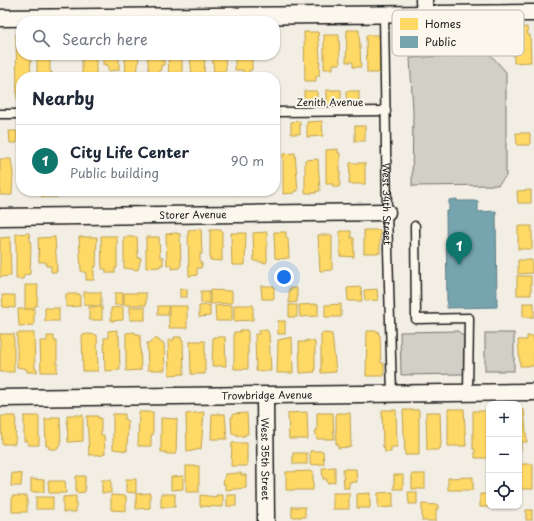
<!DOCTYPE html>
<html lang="en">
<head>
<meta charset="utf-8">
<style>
	:root { --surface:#fff; --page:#f2f2f3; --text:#1f2937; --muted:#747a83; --line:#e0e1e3; --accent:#0f766e }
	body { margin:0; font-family:"Playpen Sans",sans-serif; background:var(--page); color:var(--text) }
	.controls { position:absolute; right:12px; bottom:12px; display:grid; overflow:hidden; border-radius:8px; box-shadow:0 1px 3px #0004 }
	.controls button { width:36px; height:36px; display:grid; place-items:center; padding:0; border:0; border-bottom:1px solid var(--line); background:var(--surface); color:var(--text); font:20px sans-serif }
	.you { position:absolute; left:284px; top:277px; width:14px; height:14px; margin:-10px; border:3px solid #fff; border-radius:50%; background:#1a73e8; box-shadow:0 0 0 6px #1a73e833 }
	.badge { display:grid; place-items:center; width:26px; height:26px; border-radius:50%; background:var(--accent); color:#fff; font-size:13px; font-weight:700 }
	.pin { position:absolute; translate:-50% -33px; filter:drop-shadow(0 1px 2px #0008) }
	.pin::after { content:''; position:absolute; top:21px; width:14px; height:12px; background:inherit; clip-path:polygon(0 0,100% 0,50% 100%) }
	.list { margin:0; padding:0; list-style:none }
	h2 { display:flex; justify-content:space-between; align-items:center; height:52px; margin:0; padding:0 16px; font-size:17px }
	h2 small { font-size:13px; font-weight:400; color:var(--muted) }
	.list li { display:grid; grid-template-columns:26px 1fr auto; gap:12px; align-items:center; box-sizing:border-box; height:72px; padding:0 16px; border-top:1px solid var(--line) }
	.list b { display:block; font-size:15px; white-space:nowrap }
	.list p { margin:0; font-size:13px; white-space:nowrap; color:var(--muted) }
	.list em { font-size:13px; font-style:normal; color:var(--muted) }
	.icon { flex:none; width:22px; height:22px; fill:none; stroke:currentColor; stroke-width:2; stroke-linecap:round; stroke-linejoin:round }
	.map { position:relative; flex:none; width:534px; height:521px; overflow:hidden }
	.search { position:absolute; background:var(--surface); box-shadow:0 1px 3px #0004; left:16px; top:16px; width:264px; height:44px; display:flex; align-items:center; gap:10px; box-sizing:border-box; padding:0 14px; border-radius:16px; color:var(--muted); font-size:15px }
	.panel { position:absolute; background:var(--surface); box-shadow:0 1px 3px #0004; left:16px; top:72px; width:264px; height:124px; border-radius:16px }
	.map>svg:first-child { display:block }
	.green { fill:#d2cfc6; stroke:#777671 }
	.homes { fill:#ffd966; stroke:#bba050 }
	.public { fill:#76a5af; stroke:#5b7c83 }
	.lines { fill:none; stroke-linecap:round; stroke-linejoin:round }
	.service-casing { stroke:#1c1c1c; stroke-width:11 }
	.minor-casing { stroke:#1c1c1c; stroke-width:19 }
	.service { stroke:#fbf7ec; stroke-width:8 }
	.minor { stroke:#fbf7ec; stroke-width:16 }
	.labels { text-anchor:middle; stroke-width:4; stroke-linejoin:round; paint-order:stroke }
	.street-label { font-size:10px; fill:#1c1c1c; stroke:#fbf7ec }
	.key { fill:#fbf7ec; stroke:#b8b5ae; stroke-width:1 }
	.key-label { font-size:11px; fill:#1c1c1c }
</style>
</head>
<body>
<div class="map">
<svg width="534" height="521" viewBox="0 0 534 521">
	<rect width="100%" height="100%" fill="#f2eee4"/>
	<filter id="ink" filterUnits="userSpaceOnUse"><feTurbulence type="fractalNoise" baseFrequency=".025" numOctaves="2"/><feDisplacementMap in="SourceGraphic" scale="8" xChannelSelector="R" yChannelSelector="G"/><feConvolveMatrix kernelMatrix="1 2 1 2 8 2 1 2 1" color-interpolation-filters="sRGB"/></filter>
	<g filter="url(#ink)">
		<g class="green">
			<polygon points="489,53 506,72 506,176 498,185 412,186 413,111 410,58"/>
			<polygon points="458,331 464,337 464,374 401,375 400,332"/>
			<rect x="485" y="333" width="29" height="38"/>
		</g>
		<g class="homes">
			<polygon points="527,27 528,35 530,35 531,62 514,63 513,28"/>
			<polygon points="347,30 359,30 361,67 353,67 353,62 346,62"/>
			<polygon points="304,32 318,32 320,58 319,76 316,76 316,81 305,81"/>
			<polygon points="16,34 21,34 21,55 31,55 30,77 21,77 21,98 17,99"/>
			<polygon points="324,35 339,35 340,64 333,64 333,69 324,69"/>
			<polygon points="366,35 380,35 381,73 367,73"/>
			<polygon points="37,55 51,55 50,56 50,72 52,72 52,75 50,75 50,77 37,77"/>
			<polygon points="82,55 98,55 98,59 96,59 96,77 81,77 82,76"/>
			<polygon points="103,55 119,55 119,70 108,71 108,65 103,65"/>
			<polygon points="125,55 139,55 137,76 126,76"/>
			<polygon points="147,55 161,55 161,60 164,60 164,65 161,65 161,70 159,70 159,77 150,77"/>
			<polygon points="168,55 182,55 182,77 169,77"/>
			<polygon points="190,55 205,55 204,74 198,74 198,77 192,77"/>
			<polygon points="212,55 225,55 226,71 214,72"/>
			<polygon points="235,55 252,55 252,70 249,70 249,74 243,74 243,70 235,70"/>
			<rect x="327" y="90" width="14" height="15"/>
			<rect x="304" y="91" width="13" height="15"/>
			<polygon points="346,91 359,91 359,104 347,104"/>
			<polygon points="300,121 300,134 291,134 291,122"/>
			<polygon points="322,121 323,136 307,137 307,122"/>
			<rect x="355" y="126" width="10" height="15"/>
			<polygon points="9,131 17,131 17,143 10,143"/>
			<polygon points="516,133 530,133 530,145 517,145"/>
			<polygon points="338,149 338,153 340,153 340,184 339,187 333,187 333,184 326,184 326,150"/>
			<polygon points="295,153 298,191 294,191 294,193 283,194 283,154"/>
			<polygon points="0,159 11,159 13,174 12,195 0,195"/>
			<polygon points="318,159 320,191 316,191 316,193 305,193 305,160"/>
			<polygon points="350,163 365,163 365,184 349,184"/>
			<polygon points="531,190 531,203 518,203 517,191"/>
			<rect x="42" y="191" width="15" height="6"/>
			<rect x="63" y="191" width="14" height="3"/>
			<rect x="235" y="191" width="12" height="3"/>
			<rect x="518" y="226" width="14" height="23"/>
			<polygon points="201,229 202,254 200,254 200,263 202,263 202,265 201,268 197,268 197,275 189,276 188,230"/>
			<polygon points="210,230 222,230 222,261 210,260"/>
			<rect x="364" y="230" width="16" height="23"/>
			<polygon points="340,231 351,231 351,238 354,238 354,257 340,256"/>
			<polygon points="267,232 267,261 266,263 254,261 253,233"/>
			<polygon points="274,232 286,232 286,238 288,238 289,258 285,258 285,259 275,258"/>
			<polygon points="29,233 31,246 30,274 24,275 23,279 16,279 16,234"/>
			<polygon points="176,233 180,234 181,265 179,268 172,269 172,265 167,265 166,234"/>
			<polygon points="231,233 246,233 245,265 232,265"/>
			<polygon points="318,235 332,235 332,270 320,271"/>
			<polygon points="101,236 117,236 117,268 115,268 115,273 106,273 106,269 102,269"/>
			<polygon points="10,237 11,276 0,277 0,238"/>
			<polygon points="55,237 57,272 51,272 51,266 46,266 46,262 39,262 38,238"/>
			<polygon points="79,237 97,237 96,267 94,267 94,280 86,280 86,273 81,271"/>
			<polygon points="124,237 137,237 138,258 141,258 138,270 124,268"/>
			<polygon points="146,237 159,237 160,257 163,257 163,265 160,265 160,267 146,268"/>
			<polygon points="518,260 532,260 532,273 518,274"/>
			<rect x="517" y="276" width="14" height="19"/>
			<polygon points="25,285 38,285 37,306 34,306 34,309 25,309"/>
			<polygon points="261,286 274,286 274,299 262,299"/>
			<polygon points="361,287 362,301 348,301 347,288"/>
			<polygon points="289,288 297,288 297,302 289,303"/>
			<rect x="180" y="289" width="7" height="8"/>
			<polygon points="377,289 378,300 365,301 364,290"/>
			<polygon points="210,290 232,291 232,303 210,304"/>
			<rect x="201" y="291" width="8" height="12"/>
			<polygon points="84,292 101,292 101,306 84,305"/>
			<rect x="115" y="293" width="8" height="12"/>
			<rect x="124" y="293" width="22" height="12"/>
			<polygon points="66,294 80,294 80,306 66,307"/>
			<polygon points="2,295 15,295 15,308 3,307"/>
			<rect x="523" y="303" width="11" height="14"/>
			<polygon points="318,304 318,316 300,317 299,305"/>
			<polygon points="341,304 341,317 325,317 325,305"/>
			<polygon points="210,305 210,316 199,317 199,306"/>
			<polygon points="232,305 232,321 216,321 215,306"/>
			<polygon points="234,305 253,305 253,320 234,321"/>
			<rect x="289" y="305" width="8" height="12"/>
			<rect x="158" y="306" width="10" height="9"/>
			<rect x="169" y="306" width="18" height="22"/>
			<rect x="89" y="307" width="13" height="13"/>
			<polygon points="123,307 123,320 111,321 111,308"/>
			<rect x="130" y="307" width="15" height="13"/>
			<rect x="45" y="308" width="14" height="13"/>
			<polygon points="18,309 34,309 34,325 19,326"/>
			<rect x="278" y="321" width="7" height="13"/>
			<polygon points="117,330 117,335 119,335 120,370 105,371 104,338 108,338 108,331"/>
			<polygon points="240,330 247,330 248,332 248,369 234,369 234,332 240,332"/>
			<polygon points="259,330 267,330 269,334 271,371 256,371 255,334 259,334"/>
			<polygon points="367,331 378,331 379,335 380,335 381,363 384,363 384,376 366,376"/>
			<polygon points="135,332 135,334 140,334 141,370 126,371 126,333"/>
			<polygon points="17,333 34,333 35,369 37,369 37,372 27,372 27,369 17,367"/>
			<polygon points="327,333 332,334 336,372 321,373 321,334"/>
			<rect x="0" y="334" width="14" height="38"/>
			<polygon points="88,334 97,335 98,371 83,371 82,335"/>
			<polygon points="47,336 54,336 54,341 57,341 57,372 41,372 40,341 47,341"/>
			<polygon points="527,336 534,336 534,366 520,366 518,340 527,340"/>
			<polygon points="174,337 181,337 181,340 183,340 184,374 169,375 168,340 174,340"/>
			<polygon points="213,337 225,337 226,366 212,366"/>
			<polygon points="292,337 293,373 277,373 278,340"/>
			<polygon points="153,339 158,339 161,343 164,343 165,370 148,370 147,343 150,343"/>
			<polygon points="306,340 315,342 315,372 300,373 299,342 306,342"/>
			<polygon points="190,341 205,341 205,374 191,374"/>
			<polygon points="448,409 464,409 466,446 448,446"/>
			<polygon points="382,410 396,410 397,447 391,447 391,452 385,452 384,447 383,447"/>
			<polygon points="403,410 419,410 419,455 405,455"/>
			<polygon points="519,410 524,410 527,442 521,442 521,449 519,454"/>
			<polygon points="473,411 488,411 487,449 489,449 489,458 475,458 475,449 473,449"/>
			<polygon points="139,412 153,412 153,435 151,435 151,446 138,446"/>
			<polygon points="204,412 201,449 187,452 186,414"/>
			<polygon points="307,412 308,439 289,439 288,413"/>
			<polygon points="426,412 440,412 441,444 440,449 437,450 427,450"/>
			<polygon points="247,413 248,434 245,434 245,436 238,436 237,434 232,434 231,417 233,417 233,414"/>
			<polygon points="317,413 333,413 334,439 317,439 315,431 317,431"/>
			<polygon points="336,413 350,413 351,447 338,448 338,444 336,444"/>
			<polygon points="113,414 125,414 125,420 128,421 127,451 113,449"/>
			<polygon points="212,414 225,414 227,439 211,439"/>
			<polygon points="67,415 83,415 83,441 68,442"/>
			<polygon points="1,416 16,416 15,444 2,444"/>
			<polygon points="24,416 39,416 39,445 28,445 28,441 24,441"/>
			<polygon points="87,416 98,416 98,418 101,418 101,435 104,435 105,453 101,456 101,455 89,455"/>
			<polygon points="52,417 60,417 61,446 58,446 58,449 49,449 49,446 46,446 45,419 52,419"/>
			<polygon points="161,418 177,419 176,454 166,454 166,452 161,452"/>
			<polygon points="232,443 247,443 247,466 231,466"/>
			<polygon points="310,451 323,451 324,464 310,465"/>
			<rect x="293" y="453" width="14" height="11"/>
			<rect x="519" y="464" width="14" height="25"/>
			<rect x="186" y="466" width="13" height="26"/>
			<polygon points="335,467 335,482 327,483 327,479 323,479 322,468"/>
			<polygon points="343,469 356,469 357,482 349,482 349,488 344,488"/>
			<polygon points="313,471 313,490 286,490 286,472"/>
			<polygon points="12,473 22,474 21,486 11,486"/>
			<polygon points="241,473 241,475 246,475 246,488 225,490 225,484 223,484 225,474"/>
			<rect x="412" y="474" width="13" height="15"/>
			<rect x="394" y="475" width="9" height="14"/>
			<polygon points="76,476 85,476 85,492 76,493"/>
			<polygon points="183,476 183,489 171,490 171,477"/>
			<polygon points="473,477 473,490 448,490 448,478"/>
			<polygon points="31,479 44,480 44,492 31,492"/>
			<polygon points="126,479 136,479 136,493 126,492"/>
			<rect x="102" y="480" width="9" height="13"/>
			<polygon points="48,481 65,481 66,493 49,493"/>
			<polygon points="393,492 393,507 378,508 378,493"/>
			<polygon points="408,492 417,492 417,504 409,504"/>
			<polygon points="150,493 150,508 136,509 136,494"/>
			<rect x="333" y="493" width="16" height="16"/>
			<polygon points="370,493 370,508 357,508 357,494"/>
			<rect x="161" y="494" width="14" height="13"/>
			<polygon points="480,494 489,494 489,506 494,507 480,507"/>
			<polygon points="111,495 126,496 126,511 111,510"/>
			<polygon points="200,495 216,497 216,495 223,495 223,507 200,506"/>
			<rect x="227" y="495" width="9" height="11"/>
			<rect x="12" y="496" width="15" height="16"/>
			<polygon points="76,496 76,512 63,512 63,497"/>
			<rect x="36" y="497" width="17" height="12"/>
			<polygon points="422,504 438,505 438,509 436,509 436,521 422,521"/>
			<rect x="292" y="507" width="13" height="10"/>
			<rect x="526" y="510" width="6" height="10"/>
		</g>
		<polygon class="public" points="457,199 457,201 478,201 478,212 496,211 497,307 447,308 446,211 449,211 449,200"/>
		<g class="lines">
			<g class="service-casing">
				<g id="service">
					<path id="s1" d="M 384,14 L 387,212 L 392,395"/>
					<polyline points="275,112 386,111"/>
					<polyline points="0,114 21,114"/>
					<polyline points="415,226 416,319 469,318 468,393"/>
				</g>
			</g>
			<g class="minor-casing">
				<g id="minor">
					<polyline points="424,0 425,14"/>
					<polyline points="0,18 534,13"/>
					<path id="s2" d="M 0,217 L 387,212"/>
					<path id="s3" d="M 265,396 L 266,521"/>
					<path id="s4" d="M 0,398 L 534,392"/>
				</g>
			</g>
			<use href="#service" class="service"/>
			<use href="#minor" class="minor"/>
		</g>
	</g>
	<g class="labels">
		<g class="street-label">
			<text x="330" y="106">Zenith Avenue</text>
			<text dy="4" stroke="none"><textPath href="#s1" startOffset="190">West 34th Street</textPath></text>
			<text dy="4" stroke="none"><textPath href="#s2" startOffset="193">Storer Avenue</textPath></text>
			<text dy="4" stroke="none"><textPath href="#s4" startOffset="267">Trowbridge Avenue</textPath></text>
			<text dy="4" stroke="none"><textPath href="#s3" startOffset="63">West 35th Street</textPath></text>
		</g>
	</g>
	<rect x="392" y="10" width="132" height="46" rx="6" class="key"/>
	<rect x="400" y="18" width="18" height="12" fill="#ffd966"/>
	<rect x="400" y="36" width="18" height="12" fill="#76a5af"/>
	<g class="key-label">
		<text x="425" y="28">Homes</text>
		<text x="425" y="46">Public</text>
	</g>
</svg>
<div class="controls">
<button>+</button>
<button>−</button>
<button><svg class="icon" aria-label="locate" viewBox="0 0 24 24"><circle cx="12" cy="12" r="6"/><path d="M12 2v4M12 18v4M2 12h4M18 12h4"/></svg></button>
</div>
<div class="you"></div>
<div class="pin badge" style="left:459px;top:265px">1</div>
<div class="search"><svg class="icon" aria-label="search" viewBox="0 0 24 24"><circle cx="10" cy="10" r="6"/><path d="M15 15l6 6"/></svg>Search here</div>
<section class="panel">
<h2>Nearby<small></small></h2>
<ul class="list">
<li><span class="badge">1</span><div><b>City Life Center</b><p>Public building</p></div><em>90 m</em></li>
</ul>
</section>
</div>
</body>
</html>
